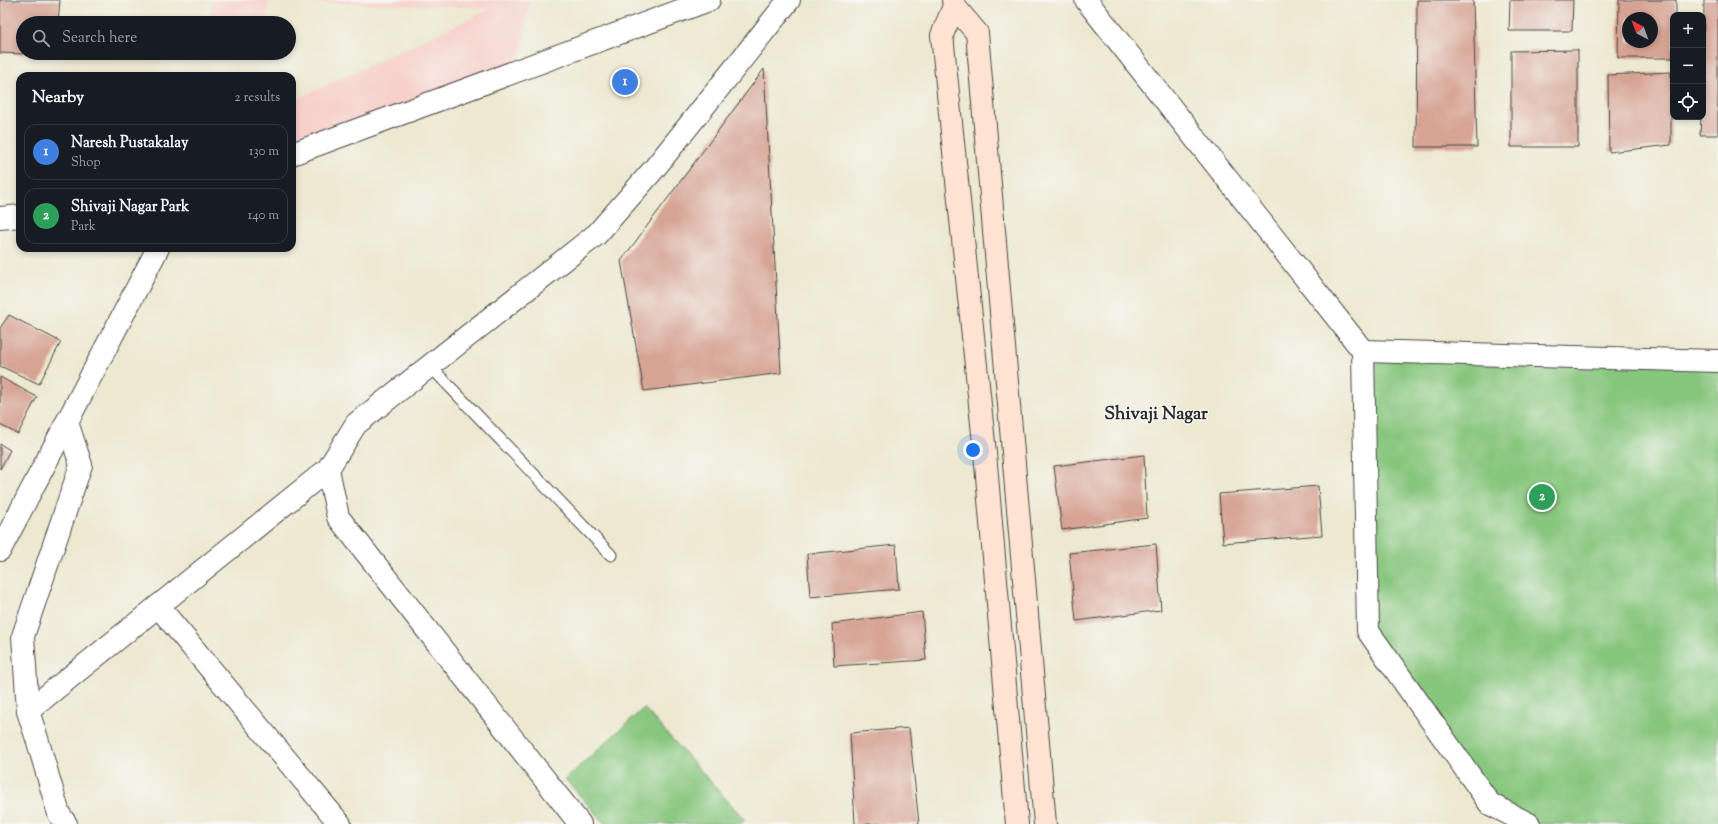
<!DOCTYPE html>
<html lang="en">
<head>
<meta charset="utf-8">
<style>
	:root { --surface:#171b24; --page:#20242c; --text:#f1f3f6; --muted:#9ea1a6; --line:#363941; --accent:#d690ce }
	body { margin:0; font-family:"Sorts Mill Goudy",serif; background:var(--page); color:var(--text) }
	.controls { position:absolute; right:12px; top:12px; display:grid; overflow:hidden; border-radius:8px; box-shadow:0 2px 6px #0003 }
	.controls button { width:36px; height:36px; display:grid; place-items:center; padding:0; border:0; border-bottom:1px solid var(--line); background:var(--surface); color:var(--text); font:20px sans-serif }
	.compass { position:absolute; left:1622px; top:12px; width:36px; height:36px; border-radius:50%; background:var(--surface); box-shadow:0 2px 6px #0003; rotate:319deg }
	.you { position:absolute; left:973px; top:450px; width:14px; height:14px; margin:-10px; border:3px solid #fff; border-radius:50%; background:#1a73e8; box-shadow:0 0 0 6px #1a73e833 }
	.badge { display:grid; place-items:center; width:26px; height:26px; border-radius:50%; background:var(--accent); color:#fff; font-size:13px; font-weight:700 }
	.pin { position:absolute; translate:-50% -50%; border:2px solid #fff; box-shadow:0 1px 4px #0006 }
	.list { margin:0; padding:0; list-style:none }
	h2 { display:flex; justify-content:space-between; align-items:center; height:52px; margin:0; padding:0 16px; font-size:17px }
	h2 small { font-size:13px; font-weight:400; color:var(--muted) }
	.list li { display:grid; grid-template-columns:26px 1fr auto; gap:12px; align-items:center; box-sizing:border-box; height:56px; margin:0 8px 8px; padding:0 8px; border:1px solid var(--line); border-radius:12px }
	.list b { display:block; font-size:15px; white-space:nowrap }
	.list p { margin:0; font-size:13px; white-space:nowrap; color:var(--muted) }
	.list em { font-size:13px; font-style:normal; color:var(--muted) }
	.icon { flex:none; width:22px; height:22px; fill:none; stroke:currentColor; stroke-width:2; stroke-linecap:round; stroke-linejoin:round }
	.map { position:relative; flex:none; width:1718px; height:824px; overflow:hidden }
	.search { position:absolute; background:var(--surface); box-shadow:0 2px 6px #0003; left:16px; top:16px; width:280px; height:44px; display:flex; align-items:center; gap:10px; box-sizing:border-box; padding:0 14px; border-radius:22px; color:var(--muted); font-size:15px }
	.panel { position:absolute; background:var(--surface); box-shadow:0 2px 6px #0003; left:16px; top:72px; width:280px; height:180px; border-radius:12px }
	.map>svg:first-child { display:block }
	.built { fill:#f7d0cb }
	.green { fill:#87c67d; stroke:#597854 }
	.building { fill:#d7a494; fill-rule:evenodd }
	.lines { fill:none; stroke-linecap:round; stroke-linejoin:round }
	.lane-casing { stroke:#484744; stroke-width:13 }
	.street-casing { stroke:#484744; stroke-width:24 }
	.secondary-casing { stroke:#484744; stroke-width:24 }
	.lane { stroke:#fff; stroke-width:11 }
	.street { stroke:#fff; stroke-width:22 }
	.secondary { stroke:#fee3d2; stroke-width:22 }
	.labels { text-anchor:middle; stroke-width:3; stroke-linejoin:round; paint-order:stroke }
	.district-label { font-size:18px; font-weight:bold; fill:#2b2b2b; stroke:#f6f6f2 }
</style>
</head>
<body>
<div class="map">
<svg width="1718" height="824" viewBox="0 0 1718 824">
	<rect width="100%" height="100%" fill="#f6f6f2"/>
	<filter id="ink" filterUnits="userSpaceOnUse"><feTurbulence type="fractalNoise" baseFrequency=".025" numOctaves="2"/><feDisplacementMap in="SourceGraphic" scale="8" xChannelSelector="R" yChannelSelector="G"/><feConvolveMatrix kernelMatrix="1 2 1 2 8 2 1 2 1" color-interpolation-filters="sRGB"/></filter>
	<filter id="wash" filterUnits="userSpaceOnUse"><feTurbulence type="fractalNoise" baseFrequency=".012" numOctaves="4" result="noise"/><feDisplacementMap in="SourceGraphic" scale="16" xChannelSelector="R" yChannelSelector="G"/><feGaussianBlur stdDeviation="0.9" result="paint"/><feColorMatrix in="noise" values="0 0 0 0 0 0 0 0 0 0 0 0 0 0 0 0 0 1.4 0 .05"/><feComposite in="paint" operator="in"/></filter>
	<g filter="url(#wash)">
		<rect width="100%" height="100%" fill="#ede8d0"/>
		<polygon class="built" points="212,0 529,0 529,4 520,61 292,163 292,101 493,8 269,1 267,23 210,23"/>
		<g class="green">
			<polygon points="1364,352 1718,362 1718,824 1531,824 1491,803 1368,631"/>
			<polygon points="644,708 745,820 740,824 605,824 565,779"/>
		</g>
		<g id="blocks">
			<g class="building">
				<polygon points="0,0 60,0 58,23 23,23 23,54 0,53"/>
				<polygon points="1417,0 1473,0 1477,147 1416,147"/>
				<polygon points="1510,0 1573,0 1572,31 1509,31"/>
				<path d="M 1619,0 L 1676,0 L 1676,15 L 1673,15 L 1673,58 L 1618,58 ZM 1628,18 L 1652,18 L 1652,42 L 1628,42 Z"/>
				<polygon points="1704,0 1718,0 1718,135 1700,135 1701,117 1703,117"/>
				<polygon points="1578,50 1578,147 1511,147 1511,51"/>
				<polygon points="38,53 55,53 55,55 38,54"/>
				<polygon points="764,69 781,373 644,391 621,261"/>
				<polygon points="1671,72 1671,145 1609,152 1608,75"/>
				<polygon points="9,315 61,342 39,384 0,366 0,328"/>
				<polygon points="0,377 37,397 18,434 0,425"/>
				<polygon points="0,444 10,450 0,469"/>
				<polygon points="1144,455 1147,518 1062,530 1054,466"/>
				<polygon points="1318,486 1322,535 1223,543 1219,494"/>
				<polygon points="1156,544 1161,610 1076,621 1069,553"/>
				<polygon points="896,545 899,589 810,597 807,554"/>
				<polygon points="922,612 926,660 834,666 832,624"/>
				<polygon points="909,728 919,824 855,824 850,733"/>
			</g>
		</g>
	</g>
	<g filter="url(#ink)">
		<use href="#blocks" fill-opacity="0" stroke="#484744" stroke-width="1"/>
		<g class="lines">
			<g class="lane-casing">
				<polyline id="lane" points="430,366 611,555"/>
			</g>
			<g class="street-casing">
				<g id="street">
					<polyline points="1086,0 1363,351 1368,631 1490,804 1529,824"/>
					<polyline points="292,154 709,0"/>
					<polyline points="0,218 20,216"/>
					<polyline points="1363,351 1718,361"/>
					<polyline points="0,550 158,248"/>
					<polyline points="158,606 340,824"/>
					<polyline points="28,711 328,469"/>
					<polyline points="66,824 59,814 38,742 28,711 23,636 81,465 67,422"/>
					<polyline points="580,824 338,517 328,469 356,424 597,234 654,169 789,0"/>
				</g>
			</g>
			<g class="secondary-casing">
				<g id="secondary">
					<polyline points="953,0 954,6 977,33 1045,824"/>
					<polyline points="954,6 942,35 985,453 1017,824"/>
				</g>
			</g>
			<use href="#lane" class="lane"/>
			<use href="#street" class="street"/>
			<use href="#secondary" class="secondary"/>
		</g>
	</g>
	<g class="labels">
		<g class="district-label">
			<text x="1156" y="419">Shivaji Nagar</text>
		</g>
	</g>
</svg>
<div class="controls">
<button>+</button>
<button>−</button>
<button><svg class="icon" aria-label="locate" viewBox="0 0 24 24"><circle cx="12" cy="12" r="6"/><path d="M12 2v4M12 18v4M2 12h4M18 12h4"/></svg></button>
</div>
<svg class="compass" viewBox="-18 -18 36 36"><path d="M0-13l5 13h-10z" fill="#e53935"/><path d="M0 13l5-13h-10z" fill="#9ea1a6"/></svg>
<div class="you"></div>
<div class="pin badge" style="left:625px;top:82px;background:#3f7fe0">1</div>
<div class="pin badge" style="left:1542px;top:497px;background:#2e9e5b">2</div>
<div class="search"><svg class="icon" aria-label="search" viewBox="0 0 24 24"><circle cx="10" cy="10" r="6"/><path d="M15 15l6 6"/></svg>Search here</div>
<section class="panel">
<h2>Nearby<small>2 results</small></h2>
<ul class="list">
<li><span class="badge" style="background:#3f7fe0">1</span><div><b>Naresh Pustakalay</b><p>Shop</p></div><em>130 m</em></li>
<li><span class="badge" style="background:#2e9e5b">2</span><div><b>Shivaji Nagar Park</b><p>Park</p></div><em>140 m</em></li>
</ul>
</section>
</div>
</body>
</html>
